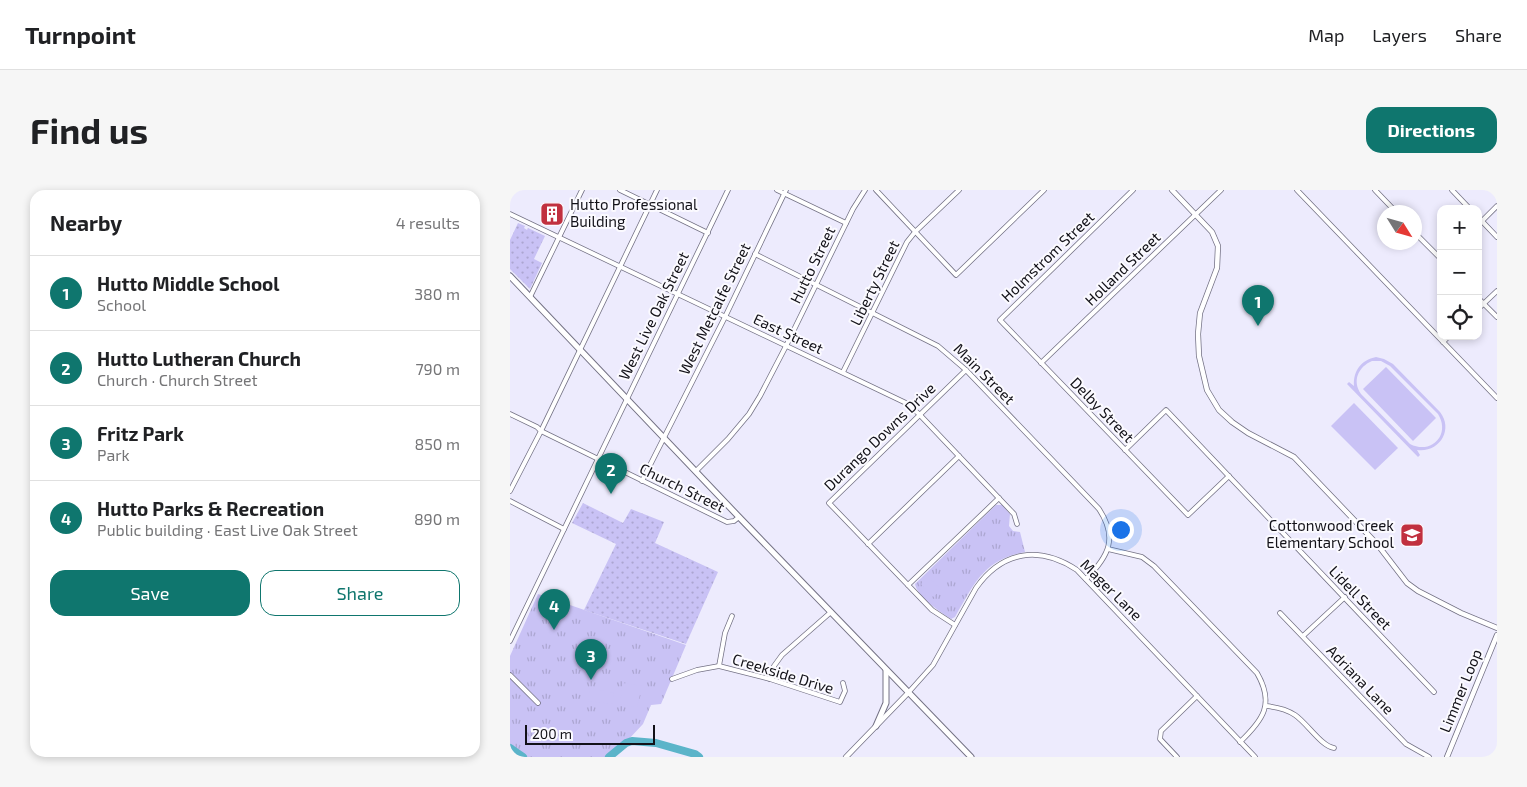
<!DOCTYPE html>
<html lang="en">
<head>
<meta charset="utf-8">
<style>
	:root { --surface:#fff; --page:#f6f6f6; --text:#202124; --muted:#757577; --line:#e0e0e0; --accent:#0f766e }
	body { margin:0; font-family:"Exo 2",sans-serif; background:var(--page); color:var(--text) }
	.controls { position:absolute; right:15px; top:15px; display:grid; overflow:hidden; border-radius:10px; box-shadow:0 2px 8px #0003 }
	.controls button { width:45px; height:45px; display:grid; place-items:center; padding:0; border:0; border-bottom:1px solid var(--line); background:var(--surface); color:var(--text); font:25px sans-serif }
	.compass { position:absolute; left:867px; top:15px; width:45px; height:45px; border-radius:50%; background:var(--surface); box-shadow:0 2px 8px #0003; rotate:127deg }
	.scale { position:absolute; left:15px; bottom:12px; width:130px; box-sizing:border-box; padding-left:5px; border:2px solid #121118; border-top:0; font-size:14px; line-height:18px; white-space:nowrap; color:#121118; -webkit-text-stroke:4px #fbfaff; paint-order:stroke }
	.you { position:absolute; left:610px; top:339px; width:18px; height:18px; margin:-12px; border:4px solid #fff; border-radius:50%; background:#1a73e8; box-shadow:0 0 0 8px #1a73e833 }
	.badge { display:grid; place-items:center; width:32px; height:32px; border-radius:50%; background:var(--accent); color:#fff; font-size:16px; font-weight:700 }
	.pin { position:absolute; translate:-50% -41px; filter:drop-shadow(0 1px 2px #0008) }
	.pin::after { content:''; position:absolute; top:26px; width:18px; height:15px; background:inherit; clip-path:polygon(0 0,100% 0,50% 100%) }
	.list { margin:0; padding:0; list-style:none }
	h2 { display:flex; justify-content:space-between; align-items:center; height:65px; margin:0; padding:0 20px; font-size:21px }
	h2 small { font-size:16px; font-weight:400; color:var(--muted) }
	.list li { display:grid; grid-template-columns:32px 1fr auto; gap:15px; align-items:center; box-sizing:border-box; height:75px; padding:0 20px; border-top:1px solid var(--line) }
	.list b { display:block; font-size:19px; white-space:nowrap }
	.list p { margin:0; font-size:16px; white-space:nowrap; color:var(--muted) }
	.list em { font-size:16px; font-style:normal; color:var(--muted) }
	.actions { display:flex; gap:10px; padding:15px 20px }
	.actions a { flex:1; padding:11px 0; border:1px solid var(--accent); border-radius:15px; text-align:center; font-size:18px; color:var(--accent) }
	.actions .main { background:var(--accent); color:#fff }
	.icon { flex:none; width:28px; height:28px; fill:none; stroke:currentColor; stroke-width:2; stroke-linecap:round; stroke-linejoin:round }
	.map { position:relative; flex:none; width:987px; height:567px; overflow:hidden; border-radius:15px }
	header { display:flex; align-items:center; gap:30px; box-sizing:border-box; height:70px; padding:0 25px; background:var(--surface); border-bottom:1px solid var(--line) }
	header strong { font-size:24px }
	nav { display:flex; gap:28px; margin-inline-start:auto; font-size:18px }
	.intro { display:flex; align-items:center; justify-content:space-between; box-sizing:border-box; height:120px; padding:0 30px }
	h1 { margin:0; font-size:35px }
	.button { padding:12px 22px; border-radius:15px; background:var(--accent); color:#fff; font-size:18px; font-weight:700 }
	main { display:flex; gap:30px; padding:0 30px }
	aside { flex:1; background:var(--surface); border-radius:15px; box-shadow:0 2px 8px #0003 }
	.map>svg:first-child { display:block }
	.grass { fill:url(#grass-dots) }
	.park { fill:url(#park-tufts) }
	.pitch { fill:#c9c2f5; fill-rule:evenodd }
	.lines { fill:none; stroke-linecap:round; stroke-linejoin:round }
	.river { stroke:#5bb4c9; stroke-width:8 }
	.minor-casing { stroke:#747285; stroke-width:5.5 }
	.tertiary-casing { stroke:#747285; stroke-width:6 }
	.secondary-casing { stroke:#747285; stroke-width:7 }
	.minor { stroke:#fff; stroke-width:4 }
	.tertiary { stroke:#fff; stroke-width:4.5 }
	.secondary { stroke:#fff; stroke-width:5 }
	.labels { text-anchor:middle; stroke-width:4; stroke-linejoin:round; paint-order:stroke }
	.poi-label { font-size:15px; fill:#121118; stroke:#fbfaff; text-anchor:start }
	.street-label { font-size:15px; fill:#121118; stroke:#fbfaff }
</style>
</head>
<body>
<header>
<strong>Turnpoint</strong>
<nav><a>Map</a><a>Layers</a><a>Share</a></nav>
</header>
<div class="intro"><h1>Find us</h1><a class="button">Directions</a></div>
<main>
<aside>
<h2>Nearby<small>4 results</small></h2>
<ul class="list">
<li><span class="badge">1</span><div><b>Hutto Middle School</b><p>School</p></div><em>380 m</em></li>
<li><span class="badge">2</span><div><b>Hutto Lutheran Church</b><p>Church · Church Street</p></div><em>790 m</em></li>
<li><span class="badge">3</span><div><b>Fritz Park</b><p>Park</p></div><em>850 m</em></li>
<li><span class="badge">4</span><div><b>Hutto Parks &amp; Recreation</b><p>Public building · East Live Oak Street</p></div><em>890 m</em></li>
</ul>
<div class="actions"><a class="main">Save</a><a>Share</a></div>
</aside>
<div class="map">
<svg width="987" height="567" viewBox="0 0 987 567">
	<defs>
		<pattern id="grass-dots" width="8" height="8" patternUnits="userSpaceOnUse" patternTransform="scale(1.25)"><rect width="8" height="8" fill="#c9c2f5"/><path d="M2 2h.1M6 6h.1" fill="none" stroke="#aca6d1" stroke-width="1.8" stroke-linecap="round"/></pattern>
		<pattern id="park-tufts" width="24" height="20" patternUnits="userSpaceOnUse" patternTransform="scale(1.25)"><rect width="24" height="20" fill="#c9c2f5"/><path d="M3 7l-1-3M5 7V3M7 7l1-3M15 17l-1-3M17 17v-4M19 17l1-3" fill="none" stroke="#aca6d1"/></pattern>
	</defs>
	<rect width="100%" height="100%" fill="#edebfd"/>
	<g class="grass">
		<polygon points="8,33 15,36 14,38 17,40 18,38 35,46 24,69 32,73 20,99 0,79 0,50"/>
		<polygon points="73,313 113,333 121,319 154,332 145,353 208,382 176,454 74,420 106,354 62,333"/>
	</g>
	<g class="park">
		<path d="M 486,315 L 492,315 L 500,324 L 499,336 L 503,341 L 510,342 L 515,362 C 474,369 464,394 445,427 L 441,429 C 430,422 407,406 405,394 Z"/>
		<polygon points="28,404 176,455 151,514 141,515 133,534 102,567 15,567 0,558 0,466"/>
	</g>
	<g class="pitch">
		<path d="M 866,167 L 874,169 L 883,174 L 930,222 C 944,240 929,263 907,260 L 910,265 L 908,267 L 837,194 L 839,192 L 844,196 C 843,181 851,170 866,167 ZM 862,171 L 871,171 L 880,176 L 928,224 C 941,245 921,265 900,254 L 851,204 C 842,191 848,177 862,171 Z"/>
		<polygon points="876,177 926,228 903,251 853,199"/>
		<polygon points="844,213 888,258 865,280 821,236"/>
		<polygon points="419,387 431,400 423,407 411,394"/>
		<polygon points="113,493 132,496 127,517 110,514"/>
		<polygon points="80,498 104,503 102,514 78,511"/>
	</g>
	<g class="lines">
		<g class="river">
			<polyline points="0,558 13,567"/>
			<polyline points="99,567 116,553 122,551 146,553 185,564 189,567"/>
		</g>
		<g class="minor-casing">
			<g id="minor">
				<polyline points="110,0 198,43"/>
				<polyline points="267,0 336,33"/>
				<polyline points="366,0 446,85 534,0"/>
				<polyline points="623,0 490,130 678,325 719,286"/>
				<polyline points="787,0 987,208"/>
				<polyline points="865,0 886,22"/>
				<polyline points="942,0 960,19"/>
				<polyline points="0,24 396,213 409,224 504,324 507,334"/>
				<polyline points="968,27 987,47"/>
				<polyline points="972,31 987,16"/>
				<polyline points="904,42 931,69"/>
				<path d="M 245,64 L 428,156 L 456,180 L 589,319 C 608,348 599,366 576,389"/>
				<polyline points="20,107 72,0"/>
				<polyline points="968,108 987,127"/>
				<polyline points="968,119 987,101"/>
				<polyline points="933,152 939,146"/>
				<polyline points="531,173 711,0"/>
				<polyline points="333,182 397,52 405,42 449,0"/>
				<polyline points="0,224 27,237 31,241 217,332 224,331 229,327"/>
				<polyline points="615,260 656,220 924,502"/>
				<polyline points="186,281 218,249 239,224 250,206 276,156 343,19 355,0"/>
				<polyline points="132,291 215,127 276,0"/>
				<polyline points="0,301 31,241 147,0"/>
				<polyline points="0,311 54,339"/>
				<polyline points="358,354 449,266"/>
				<path d="M 598,359 L 632,367 L 644,376 L 747,483 C 765,514 753,530 730,552"/>
				<polyline points="398,395 489,308"/>
				<polyline points="770,423 896,554 919,567"/>
				<polyline points="445,435 422,420 319,313 456,180"/>
				<polyline points="793,446 835,407"/>
				<polyline points="0,451 218,0"/>
				<polyline points="209,476 215,443 222,426"/>
				<polyline points="0,485 28,513"/>
				<polyline points="162,489 187,480 209,476 260,489 330,512 335,501 333,493"/>
				<polyline points="260,489 264,476 272,465 321,422"/>
				<path d="M 398,503 L 423,475 L 466,398 C 492,361 529,355 567,380 L 745,567"/>
				<path d="M 756,516 C 766,517 776,519 785,525 C 797,533 811,556 824,558"/>
				<polyline points="667,567 650,549 651,541 687,506"/>
			</g>
		</g>
		<g class="tertiary-casing">
			<g id="tertiary">
				<polyline points="662,0 702,42 708,56 707,78 690,123 688,144 689,166 697,200 709,220 722,232 738,243 784,267 867,354 897,393 908,401 951,423 987,438"/>
				<polyline points="336,567 398,503"/>
				<polyline points="937,567 987,445"/>
			</g>
		</g>
		<g class="secondary-casing">
			<g id="secondary">
				<polyline points="0,86 229,327 461,567"/>
				<polyline points="366,536 376,513 376,480"/>
			</g>
		</g>
		<use href="#minor" class="minor"/>
		<use href="#tertiary" class="tertiary"/>
		<use href="#secondary" class="secondary"/>
	</g>
	<defs>
		<g id="building-square" transform="scale(1.25)"><rect x="-9" y="-9" width="18" height="18" rx="4" fill="#c1303f" stroke="#fbfaff"/><path d="M-4-6H4V6H1V3H-1V6H-4ZM-2.5-4.3h1.7v1.8h-1.7ZM.8-4.3h1.7v1.8H.8ZM-2.5-1h1.7V.8h-1.7ZM.8-1h1.7V.8H.8Z" fill="#fff"/></g>
		<g id="school-square" transform="scale(1.25)"><rect x="-9" y="-9" width="18" height="18" rx="4" fill="#c1303f" stroke="#fbfaff"/><path d="M0-5L7-2L0 1L-7-2ZM-4 1L0 2.5L4 1V4Q0 6-4 4Z" fill="#fff"/></g>
	</defs>
	<g fill-rule="evenodd">
		<use href="#building-square" x="42" y="24"/>
		<use href="#school-square" x="902" y="345"/>
	</g>
	<g class="labels">
		<g class="poi-label">
			<text x="60" y="20">Hutto Professional<tspan x="60" dy="17">Building</tspan></text>
			<text x="884" y="341" text-anchor="end">Cottonwood Creek<tspan x="884" dy="17">Elementary School</tspan></text>
		</g>
		<g class="street-label">
			<text transform="translate(538 67) rotate(-44)" y="5">Holmstrom Street</text>
			<text transform="translate(303 75) rotate(-64)" y="5">Hutto Street</text>
			<text transform="translate(613 79) rotate(-44)" y="5">Holland Street</text>
			<text transform="translate(365 93) rotate(-64)" y="5">Liberty Street</text>
			<text transform="translate(205 119) rotate(-64)" y="5">West Metcalfe Street</text>
			<text transform="translate(144 126) rotate(-64)" y="5">West Live Oak Street</text>
			<text transform="translate(278 144) rotate(25)" y="5">East Street</text>
			<text transform="translate(474 184) rotate(45)" y="5">Main Street</text>
			<text transform="translate(592 220) rotate(46)" y="5">Delby Street</text>
			<text transform="translate(370 247) rotate(-44)" y="5">Durango Downs Drive</text>
			<text transform="translate(172 298) rotate(26)" y="5">Church Street</text>
			<text transform="translate(601 400) rotate(45)" y="5">Mager Lane</text>
			<text transform="translate(850 408) rotate(46)" y="5">Lidell Street</text>
			<text transform="translate(273 484) rotate(17)" y="5">Creekside Drive</text>
			<text transform="translate(850 490) rotate(46)" y="5">Adriana Lane</text>
			<text transform="translate(951 501) rotate(-68)" y="5">Limmer Loop</text>
		</g>
	</g>
</svg>
<div class="controls">
<button>+</button>
<button>−</button>
<button><svg class="icon" aria-label="locate" viewBox="0 0 24 24"><circle cx="12" cy="12" r="6"/><path d="M12 2v4M12 18v4M2 12h4M18 12h4"/></svg></button>
</div>
<svg class="compass" viewBox="-18 -18 36 36"><path d="M0-13l5 13h-10z" fill="#e53935"/><path d="M0 13l5-13h-10z" fill="#757577"/></svg>
<div class="scale">200 m</div>
<div class="you"></div>
<div class="pin badge" style="left:748px;top:136px">1</div>
<div class="pin badge" style="left:101px;top:304px">2</div>
<div class="pin badge" style="left:81px;top:490px">3</div>
<div class="pin badge" style="left:44px;top:440px">4</div>
</div>
</main>
</body>
</html>
